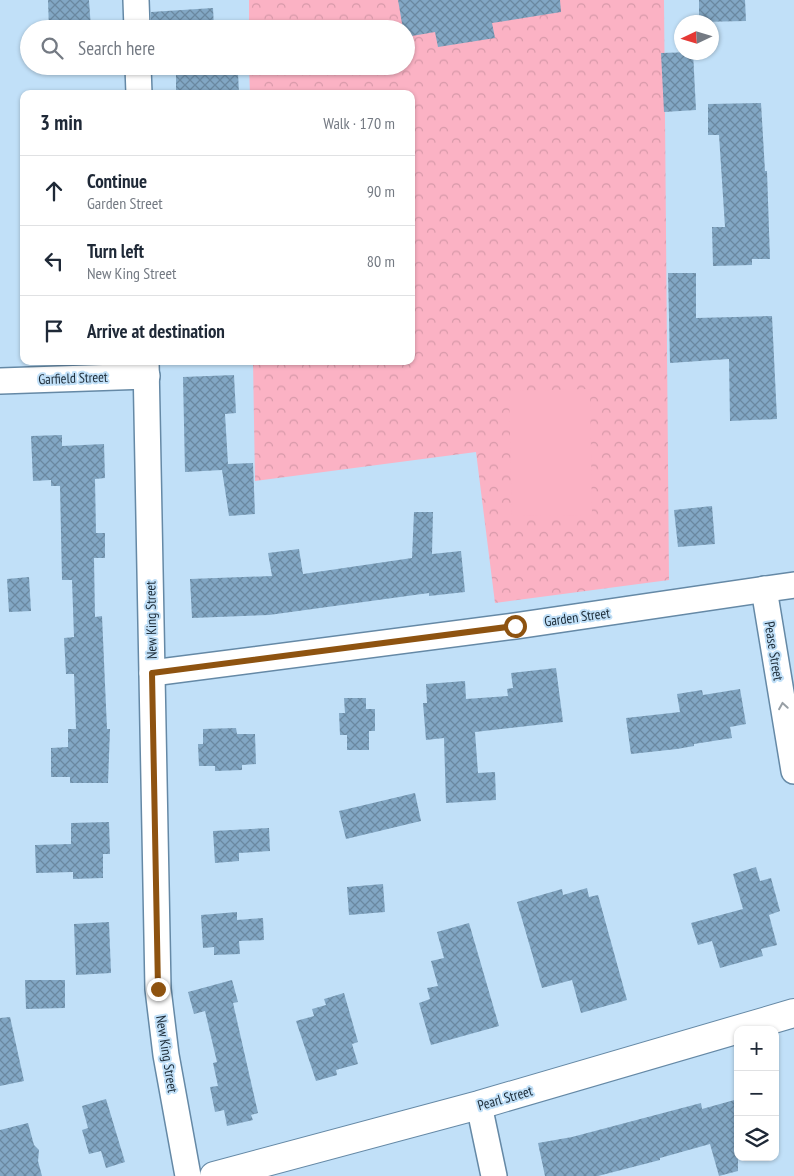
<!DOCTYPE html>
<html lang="en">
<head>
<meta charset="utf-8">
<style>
	:root { --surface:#fff; --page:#f6f6f7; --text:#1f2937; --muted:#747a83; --line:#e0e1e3 }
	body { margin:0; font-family:"PT Sans Narrow",sans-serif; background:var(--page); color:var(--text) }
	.controls { position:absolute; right:15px; bottom:15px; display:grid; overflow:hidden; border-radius:10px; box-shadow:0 1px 4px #0004 }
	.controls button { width:45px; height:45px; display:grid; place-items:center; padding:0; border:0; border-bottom:1px solid var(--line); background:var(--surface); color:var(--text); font:25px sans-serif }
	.compass { position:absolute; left:674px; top:15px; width:45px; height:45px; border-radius:50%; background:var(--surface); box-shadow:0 1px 4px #0004; rotate:266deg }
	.stop { position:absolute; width:15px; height:15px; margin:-11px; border:4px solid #8e5310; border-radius:50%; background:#fff }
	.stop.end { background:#8e5310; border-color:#fff; box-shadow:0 1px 5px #0008 }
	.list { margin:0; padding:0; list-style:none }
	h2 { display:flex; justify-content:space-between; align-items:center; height:65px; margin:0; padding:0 20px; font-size:21px }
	h2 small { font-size:16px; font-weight:400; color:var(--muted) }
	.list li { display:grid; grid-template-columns:32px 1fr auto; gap:15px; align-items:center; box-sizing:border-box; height:70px; padding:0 20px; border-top:1px solid var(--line) }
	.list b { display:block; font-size:19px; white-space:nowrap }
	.list p { margin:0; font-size:16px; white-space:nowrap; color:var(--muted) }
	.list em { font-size:16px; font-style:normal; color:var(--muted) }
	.icon { flex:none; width:28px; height:28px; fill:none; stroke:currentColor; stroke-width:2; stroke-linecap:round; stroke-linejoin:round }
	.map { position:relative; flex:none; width:794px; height:1176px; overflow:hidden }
	.search { position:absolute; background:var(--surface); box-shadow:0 1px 4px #0004; left:20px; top:20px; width:395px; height:55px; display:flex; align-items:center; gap:12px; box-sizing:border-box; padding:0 18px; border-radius:28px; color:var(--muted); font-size:19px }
	.panel { position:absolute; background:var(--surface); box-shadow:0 1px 4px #0004; left:20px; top:90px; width:395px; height:275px; border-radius:10px }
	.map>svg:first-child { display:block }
	.park { fill:url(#park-crowns) }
	.pitch { fill:#fbb2c4 }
	.building { fill:url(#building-cross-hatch) }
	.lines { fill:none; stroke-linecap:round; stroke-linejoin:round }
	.street-casing { stroke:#6589a6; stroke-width:28 }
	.secondary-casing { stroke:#6589a6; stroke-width:30 }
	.street { stroke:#fff; stroke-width:25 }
	.secondary { stroke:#fff; stroke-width:28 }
	.oneway { stroke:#989fa5 }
	.route { stroke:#8e5310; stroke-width:6 }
	.labels { text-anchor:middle; stroke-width:4; stroke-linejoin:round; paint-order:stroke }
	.street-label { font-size:14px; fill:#1b2a36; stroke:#c1e0f8 }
</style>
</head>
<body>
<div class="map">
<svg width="794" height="1176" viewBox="0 0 794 1176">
	<defs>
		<pattern id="park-crowns" width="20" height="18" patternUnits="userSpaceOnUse" patternTransform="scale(1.25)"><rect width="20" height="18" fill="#fbb2c4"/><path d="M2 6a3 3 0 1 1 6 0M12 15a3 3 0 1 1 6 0" fill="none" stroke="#d799a9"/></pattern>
		<pattern id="building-cross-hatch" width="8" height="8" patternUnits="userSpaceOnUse" patternTransform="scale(1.25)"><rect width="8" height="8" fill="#82a7c4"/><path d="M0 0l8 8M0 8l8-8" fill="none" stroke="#6a88a0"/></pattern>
	</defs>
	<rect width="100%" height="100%" fill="#c1e0f8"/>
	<polygon class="park" points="249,0 664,0 669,580 495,603 476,452 255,481 253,361 411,361 411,94 250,94 249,66 406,66 406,29 249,29"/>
	<polygon class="pitch" points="590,389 592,515 512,516 509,391"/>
	<g class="building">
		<polygon points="48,0 89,0 91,29 49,29"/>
		<polygon points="398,0 560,0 561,12 492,23 495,38 438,47 435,32 406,37 406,29 403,29"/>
		<polygon points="699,0 745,0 746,21 699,22"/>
		<polygon points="213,8 214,29 151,29 151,12"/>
		<polygon points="693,52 696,110 664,112 661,53"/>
		<polygon points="227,68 227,74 238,73 239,94 176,94 176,71"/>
		<polygon points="761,103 765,171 767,171 770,259 752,259 752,265 713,266 712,227 725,227 719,135 708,135 708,104"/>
		<polygon points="668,273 696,273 696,318 772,316 777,419 730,421 729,359 670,363"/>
		<polygon points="234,375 236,413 225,414 228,464 253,463 255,514 229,516 222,470 185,472 183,377"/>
		<polygon points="62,435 62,446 104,444 105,478 95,479 96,533 105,533 105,558 94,558 95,617 102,616 107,729 110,729 108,783 70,783 70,777 51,777 51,748 68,747 68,729 76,729 74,674 66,674 64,638 74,637 72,580 62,580 60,486 51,486 51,480 33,481 31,436"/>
		<polygon points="712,506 715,544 678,547 674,510"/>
		<polygon points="414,512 433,512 432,554 461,551 465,592 429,596 429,593 269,615 192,618 190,579 272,576 268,553 299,549 303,574 412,558"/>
		<polygon points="29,577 31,611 9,612 7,579"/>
		<polygon points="556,668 563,722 475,732 478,773 495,772 496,800 446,803 444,738 426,740 423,703 427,703 426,684 465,681 466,699 508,696 507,689 513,688 511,673"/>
		<polygon points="740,689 746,724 730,727 732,738 694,744 694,746 677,749 631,754 626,718 680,712 677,694 702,690 703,695"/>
		<polygon points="344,698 366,698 366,709 375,709 375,731 369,731 369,750 347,750 347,735 340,735 339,713 345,713"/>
		<polygon points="236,728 237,734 255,734 256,764 242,765 242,770 215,771 215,766 199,766 198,744 203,744 203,729"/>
		<polygon points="415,793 421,821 346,839 339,811"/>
		<polygon points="109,822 110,854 103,854 103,878 73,879 73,872 36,873 35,845 71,844 71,823"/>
		<polygon points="269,828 270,851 239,853 239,861 215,863 213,831"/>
		<polygon points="756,867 760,881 771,878 780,911 769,915 777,945 761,949 763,956 720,968 712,941 698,945 691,923 743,909 733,874"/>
		<polygon points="383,884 385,912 349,915 347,887"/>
		<polygon points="587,888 589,897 598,895 627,1000 581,1013 572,980 542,988 517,902 562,889 563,895"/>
		<polygon points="237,912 237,920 263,918 264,940 239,941 240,954 214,955 214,947 203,948 201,915"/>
		<polygon points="109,922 111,973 76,975 74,924"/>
		<polygon points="469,923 499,1026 431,1045 419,1003 430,999 427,988 438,986 431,961 444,958 437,932"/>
		<polygon points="25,980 65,980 65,1008 26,1009"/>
		<polygon points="232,980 238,1002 233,1003 258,1113 251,1115 253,1120 227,1126 224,1110 215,1112 210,1087 218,1086 213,1063 217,1062 205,1011 194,1014 188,992"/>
		<polygon points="344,993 358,1042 352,1044 358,1064 336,1070 337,1075 316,1081 296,1021 314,1016 312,1009 326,1005 324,999"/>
		<polygon points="10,1017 24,1081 0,1086 0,1018"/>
		<polygon points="106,1099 125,1162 106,1168 101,1151 89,1154 82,1130 88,1128 82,1106"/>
		<polygon points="738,1099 738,1171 719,1176 710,1144 660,1158 660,1160 598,1176 545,1176 538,1143 572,1137 701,1103 702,1109"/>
		<polygon points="28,1123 34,1145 39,1150 38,1161 42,1176 0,1176 0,1130"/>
	</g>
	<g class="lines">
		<g class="street-casing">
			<g id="street">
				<polyline points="136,0 137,29"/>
				<polyline points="138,66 139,94"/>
				<polyline points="146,361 158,989 166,1055 188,1176"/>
				<polyline points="0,381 147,376"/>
				<polyline points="764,589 794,771"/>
				<polyline points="152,673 515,626 794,585"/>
				<polyline points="479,1105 494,1176"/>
			</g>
		</g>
		<g class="secondary-casing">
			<polyline id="secondary" points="214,1176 479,1105 794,1013"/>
		</g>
		<use href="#street" class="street"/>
		<use href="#secondary" class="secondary"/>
	</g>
	<defs><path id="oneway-chevron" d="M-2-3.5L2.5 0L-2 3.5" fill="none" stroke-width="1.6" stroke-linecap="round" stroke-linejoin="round" transform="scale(1.25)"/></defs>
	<use class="oneway" href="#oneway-chevron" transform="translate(783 706) rotate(-99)"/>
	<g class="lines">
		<polyline class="route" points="158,989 152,673 515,626"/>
	</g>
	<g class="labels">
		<g class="street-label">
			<text transform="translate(73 378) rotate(-2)" y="5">Garfield Street</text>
			<text transform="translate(577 617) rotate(-8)" y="5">Garden Street</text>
			<text transform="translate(151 620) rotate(-91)" y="5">New King Street</text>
			<text transform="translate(774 651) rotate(81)" y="5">Pease Street</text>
			<text transform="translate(167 1054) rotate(81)" y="5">New King Street</text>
			<text transform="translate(505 1098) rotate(-16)" y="5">Pearl Street</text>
		</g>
	</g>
</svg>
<div class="controls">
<button>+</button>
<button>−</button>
<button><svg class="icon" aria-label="layers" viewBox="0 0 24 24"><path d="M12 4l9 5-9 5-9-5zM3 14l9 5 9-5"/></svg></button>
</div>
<svg class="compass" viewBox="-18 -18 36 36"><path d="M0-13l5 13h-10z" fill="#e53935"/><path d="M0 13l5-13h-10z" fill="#747a83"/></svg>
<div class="stop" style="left:515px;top:626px"></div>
<div class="stop end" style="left:158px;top:989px"></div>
<div class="search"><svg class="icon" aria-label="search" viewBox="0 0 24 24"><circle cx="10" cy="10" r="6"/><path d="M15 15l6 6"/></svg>Search here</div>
<section class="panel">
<h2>3 min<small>Walk · 170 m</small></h2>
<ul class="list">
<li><svg class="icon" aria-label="ahead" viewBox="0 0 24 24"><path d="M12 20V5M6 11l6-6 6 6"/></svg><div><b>Continue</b><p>Garden Street</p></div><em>90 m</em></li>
<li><svg class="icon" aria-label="left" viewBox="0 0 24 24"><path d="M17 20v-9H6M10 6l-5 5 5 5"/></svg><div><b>Turn left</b><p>New King Street</p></div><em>80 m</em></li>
<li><svg class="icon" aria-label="arrive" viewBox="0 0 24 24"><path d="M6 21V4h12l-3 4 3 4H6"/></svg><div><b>Arrive at destination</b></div></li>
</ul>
</section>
</div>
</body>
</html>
